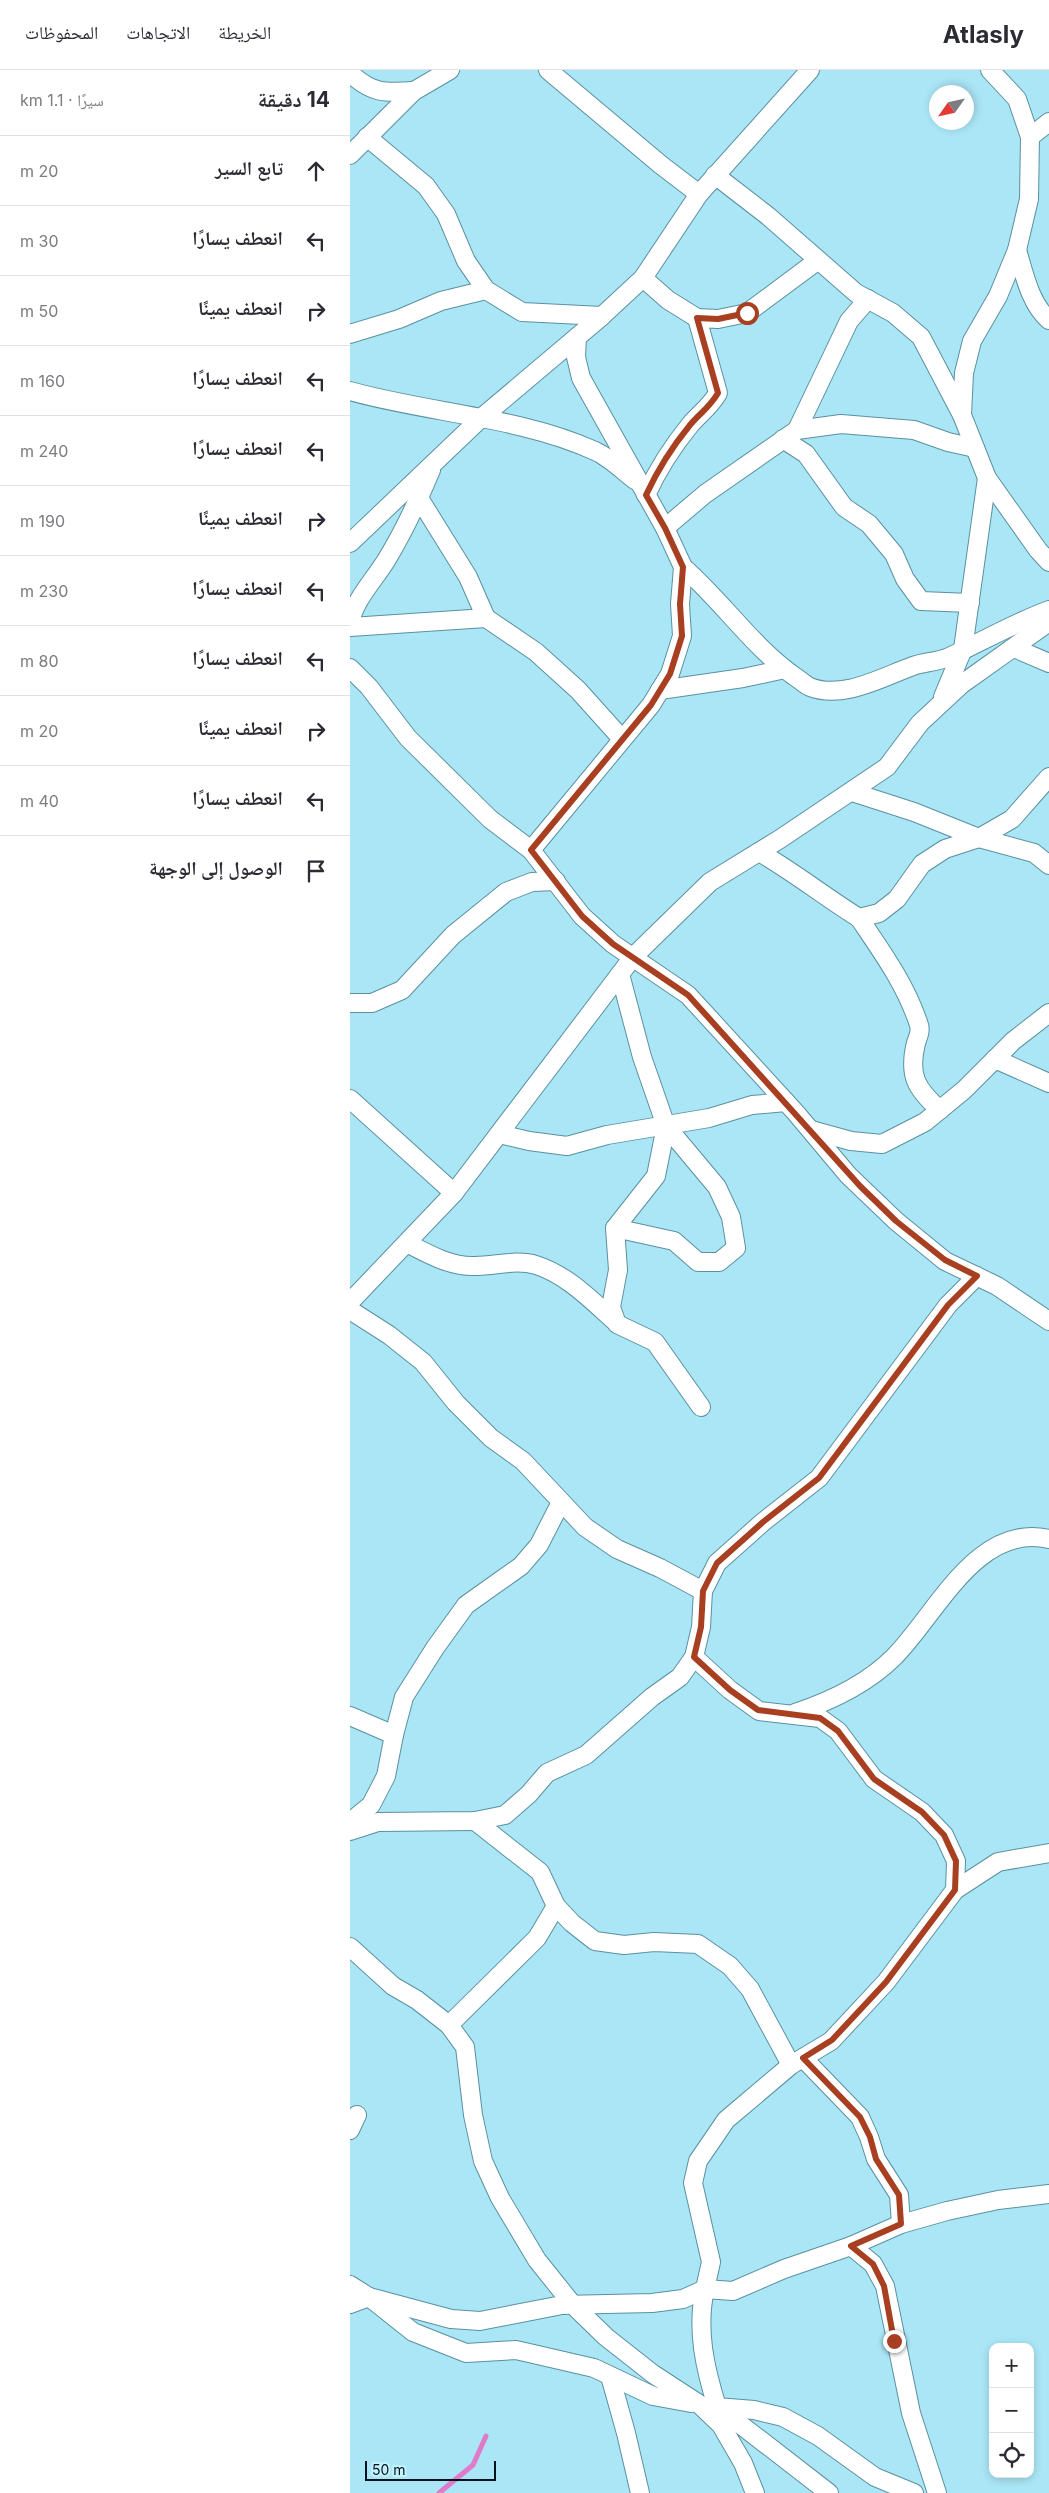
<!DOCTYPE html>
<html lang="ar">
<head>
<meta charset="utf-8">
<style>
	:root { --surface:#fff; --page:#f7f7f7; --text:#2b2b33; --muted:#7c7c81; --line:#e1e1e2 }
	body { margin:0; font-family:Inter,"Noto Naskh Arabic",sans-serif; background:var(--page); color:var(--text); direction:rtl }
	.controls { position:absolute; right:15px; bottom:15px; display:grid; overflow:hidden; border-radius:10px; box-shadow:0 2px 8px #0003 }
	.controls button { width:45px; height:45px; display:grid; place-items:center; padding:0; border:0; border-bottom:1px solid var(--line); background:var(--surface); color:var(--text); font:25px sans-serif }
	.compass { position:absolute; left:579px; top:15px; width:45px; height:45px; border-radius:50%; background:var(--surface); box-shadow:0 2px 8px #0003; rotate:236deg }
	.scale { position:absolute; left:15px; bottom:12px; width:131px; box-sizing:border-box; padding-left:5px; border:2px solid #00141a; border-top:0; font-size:14px; line-height:18px; white-space:nowrap; color:#00141a; -webkit-text-stroke:4px #c3f1fe; paint-order:stroke }
	.stop { position:absolute; width:15px; height:15px; margin:-11px; border:4px solid #a73f20; border-radius:50%; background:#fff }
	.stop.end { background:#a73f20; border-color:#fff; box-shadow:0 1px 5px #0008 }
	.list { margin:0; padding:0; list-style:none }
	h2 { display:flex; justify-content:space-between; align-items:center; height:65px; margin:0; padding:0 20px; font-size:21px }
	h2 small { font-size:16px; font-weight:400; color:var(--muted) }
	.list li { display:grid; grid-template-columns:32px 1fr auto; gap:15px; align-items:center; box-sizing:border-box; height:70px; padding:0 20px; border-top:1px solid var(--line) }
	.list b { display:block; font-size:19px; white-space:nowrap }
	.list em { font-size:16px; font-style:normal; color:var(--muted) }
	.icon { flex:none; width:28px; height:28px; fill:none; stroke:currentColor; stroke-width:2; stroke-linecap:round; stroke-linejoin:round }
	.map { position:relative; flex:none; width:699px; height:2423px; overflow:hidden; direction:ltr }
	header { display:flex; align-items:center; gap:30px; box-sizing:border-box; height:70px; padding:0 25px; background:var(--surface); border-bottom:1px solid var(--line) }
	header strong { font-size:24px }
	nav { display:flex; gap:28px; margin-inline-start:auto; font-size:18px }
	main { display:flex }
	aside { flex:1; background:var(--surface) }
	.map>svg:first-child { display:block }
	.lines { fill:none; stroke-linecap:round; stroke-linejoin:round }
	.stream { stroke:#e17ac8; stroke-width:5 }
	.minor-casing { stroke:#5991a0; stroke-width:20 }
	.minor { stroke:#fff; stroke-width:18 }
	.route { stroke:#a73f20; stroke-width:6 }
</style>
</head>
<body>
<header>
<strong>Atlasly</strong>
<nav><a>الخريطة</a><a>الاتجاهات</a><a>المحفوظات</a></nav>
</header>
<main>
<div class="map">
<svg width="699" height="2423" viewBox="0 0 699 2423">
	<rect width="100%" height="100%" fill="#abe6f6"/>
	<g class="lines">
		<polyline class="stream" points="89,2423 123,2395 136,2366"/>
		<g class="minor-casing">
			<g id="minor">
				<polyline points="198,0 311,95 349,124"/>
				<path d="M 0,3 C 22,24 35,23 64,21"/>
				<polyline points="17,67 76,116 96,144 116,191 136,220 172,242 252,246"/>
				<polyline points="680,67 699,52"/>
				<polyline points="0,85 64,21 100,0"/>
				<polyline points="365,105 418,146 506,223 543,243 571,267 612,345 637,408 688,480 699,492"/>
				<path d="M 667,180 C 674,203 680,234 699,250"/>
				<polyline points="293,208 318,230 347,248 368,249 397,243 467,191"/>
				<polyline points="0,264 49,249 91,231 136,220"/>
				<path d="M 0,321 C 78,343 171,347 245,381 C 259,387 272,400 285,410"/>
				<polyline points="612,345 614,303 622,271 648,226 667,180 679,129 680,67 667,29 640,0"/>
				<polyline points="447,360 499,251 518,229"/>
				<polyline points="433,369 456,384 494,437 519,454 544,484 555,509 571,531 620,533"/>
				<path d="M 296,425 C 308,399 322,377 340,355 C 350,343 360,337 368,323 L 347,248"/>
				<polyline points="69,428 118,507 136,548"/>
				<polyline points="315,458 355,424 447,360 491,354 564,360 598,372 625,378"/>
				<polyline points="0,473 130,349 252,246 293,208 349,124 460,0"/>
				<path d="M 333,497 C 372,531 402,576 444,606 C 449,609 455,615 460,617 C 493,630 532,607 563,596 C 574,592 588,592 599,587 C 633,571 664,553 699,540"/>
				<path d="M 0,552 C 5,529 25,509 37,489 C 54,461 68,431 81,400"/>
				<polyline points="0,557 136,548 186,582 228,620 272,669"/>
				<polyline points="664,578 699,593"/>
				<polyline points="0,598 19,617 58,668 140,749 181,780 232,846 263,874 338,925 446,1043 498,1105 546,1151 595,1191 647,1216 699,1251"/>
				<polyline points="310,620 393,608 435,599"/>
				<polyline points="593,627 613,579 637,408"/>
				<polyline points="502,722 564,742 629,768 684,783 699,795"/>
				<polyline points="181,780 301,635 320,604 332,566 330,534 333,497 315,458 231,308 226,287 227,267"/>
				<path d="M 409,782 C 444,802 475,827 509,848 L 529,843 L 547,829 L 572,794 L 595,779 L 629,768 L 662,749 L 699,707"/>
				<path d="M 509,848 C 532,882 556,915 569,955 C 571,961 568,967 566,973 C 558,1005 566,1019 590,1040"/>
				<polyline points="0,933 22,933 52,920 103,865 156,822 182,812 206,811"/>
				<polyline points="645,989 699,1013"/>
				<polyline points="0,1029 104,1123"/>
				<polyline points="316,1056 306,1106 265,1158 268,1200 261,1237 267,1254 305,1272 351,1337"/>
				<polyline points="461,1060 501,1071 532,1074 575,1052 614,1020 663,971 699,943"/>
				<polyline points="149,1064 179,1071 217,1076 257,1065 359,1048 402,1035 436,1032"/>
				<polyline points="265,1158 324,1171 348,1192 369,1192 386,1178 381,1147 367,1117 316,1056 292,987 270,904"/>
				<path d="M 57,1173 C 78,1184 101,1197 125,1196 C 146,1196 166,1189 186,1195 C 218,1205 243,1232 267,1253"/>
				<polyline points="0,1232 104,1123 283,887 360,812 430,769 537,697 570,653 612,614 699,552"/>
				<polyline points="0,1240 39,1265 73,1292 106,1333 141,1368 173,1391 235,1457 267,1479 310,1498 353,1521"/>
				<polyline points="344,1587 380,1620 409,1641 470,1648 488,1661 524,1709 572,1742 594,1765 606,1791 605,1820"/>
				<path d="M 445,1643 C 481,1631 517,1614 544,1587 C 586,1545 627,1452 699,1469"/>
				<polyline points="0,1646 44,1665"/>
				<polyline points="125,1751 190,1802 206,1836 222,1853 245,1871 274,1875 304,1872 348,1874 380,1896 400,1919 441,1995"/>
				<polyline points="0,1752 21,1735 36,1706 44,1665 54,1627 85,1578 116,1535 171,1496 189,1475 211,1432"/>
				<polyline points="0,1761 28,1752 125,1751 155,1745 179,1724 197,1703 236,1685 302,1627 330,1607 344,1587 351,1557 353,1521 367,1493 413,1452 469,1408 598,1235 627,1206"/>
				<polyline points="0,1877 43,1916 67,1930 99,1955 115,1977 123,2045 133,2091 150,2128 187,2190 223,2235 256,2267 303,2304 349,2334 371,2355 393,2393 405,2423"/>
				<polyline points="99,1955 187,1868 206,1836"/>
				<polyline points="453,1988 510,2047 519,2067 526,2089 549,2125 551,2154"/>
				<polyline points="0,2060 7,2045"/>
				<polyline points="501,2176 523,2194 535,2216 561,2343 587,2423"/>
				<polyline points="0,2215 19,2227 63,2262 116,2283 166,2280 244,2298 303,2326 341,2333"/>
				<polyline points="0,2234 19,2227 101,2249 130,2251 212,2235 302,2233 333,2229 355,2219 361,2192 343,2113 348,2091 376,2050 441,1995 481,1971 536,1912 605,1820 648,1792 699,1783"/>
				<polyline points="260,2306 276,2363 290,2423"/>
				<polyline points="369,2338 479,2423"/>
				<path d="M 564,2423 L 525,2407 L 468,2366 L 433,2347 L 404,2340 L 367,2337 C 355,2298 346,2260 355,2219 L 383,2221 L 434,2199 L 501,2176 L 551,2154 L 597,2141 L 648,2130 L 699,2124"/>
			</g>
		</g>
		<use href="#minor" class="minor"/>
	</g>
	<g class="lines">
		<path class="route" d="M 397,243 L 368,249 L 347,248 L 368,323 C 360,337 350,343 340,355 C 322,377 308,399 296,425 L 315,458 L 333,497 L 330,534 L 332,566 L 320,604 L 301,635 L 181,780 L 232,846 L 263,874 L 338,925 L 510,1116 L 546,1151 L 595,1190 L 627,1206 L 598,1235 L 469,1408 L 413,1452 L 367,1493 L 353,1521 L 351,1557 L 344,1587 L 380,1620 L 408,1640 L 470,1648 L 488,1661 L 524,1709 L 572,1742 L 594,1765 L 606,1791 L 605,1820 L 536,1912 L 482,1970 L 453,1988 L 510,2047 L 520,2067 L 526,2089 L 549,2125 L 551,2154 L 501,2176 L 523,2194 L 534,2216 L 544,2271"/>
	</g>
</svg>
<div class="controls">
<button>+</button>
<button>−</button>
<button><svg class="icon" aria-label="locate" viewBox="0 0 24 24"><circle cx="12" cy="12" r="6"/><path d="M12 2v4M12 18v4M2 12h4M18 12h4"/></svg></button>
</div>
<svg class="compass" viewBox="-18 -18 36 36"><path d="M0-13l5 13h-10z" fill="#e53935"/><path d="M0 13l5-13h-10z" fill="#7c7c81"/></svg>
<div class="scale">50 m</div>
<div class="stop" style="left:397px;top:243px"></div>
<div class="stop end" style="left:544px;top:2271px"></div>
</div>
<aside>
<h2>14 دقيقة<small>سيرًا · 1.1 km</small></h2>
<ul class="list">
<li><svg class="icon" aria-label="ahead" viewBox="0 0 24 24"><path d="M12 20V5M6 11l6-6 6 6"/></svg><div><b>تابع السير</b></div><em>20 m</em></li>
<li><svg class="icon" aria-label="left" viewBox="0 0 24 24"><path d="M17 20v-9H6M10 6l-5 5 5 5"/></svg><div><b>انعطف يسارًا</b></div><em>30 m</em></li>
<li><svg class="icon" aria-label="right" viewBox="0 0 24 24"><path d="M7 20v-9h11M14 6l5 5-5 5"/></svg><div><b>انعطف يمينًا</b></div><em>50 m</em></li>
<li><svg class="icon" aria-label="left" viewBox="0 0 24 24"><path d="M17 20v-9H6M10 6l-5 5 5 5"/></svg><div><b>انعطف يسارًا</b></div><em>160 m</em></li>
<li><svg class="icon" aria-label="left" viewBox="0 0 24 24"><path d="M17 20v-9H6M10 6l-5 5 5 5"/></svg><div><b>انعطف يسارًا</b></div><em>240 m</em></li>
<li><svg class="icon" aria-label="right" viewBox="0 0 24 24"><path d="M7 20v-9h11M14 6l5 5-5 5"/></svg><div><b>انعطف يمينًا</b></div><em>190 m</em></li>
<li><svg class="icon" aria-label="left" viewBox="0 0 24 24"><path d="M17 20v-9H6M10 6l-5 5 5 5"/></svg><div><b>انعطف يسارًا</b></div><em>230 m</em></li>
<li><svg class="icon" aria-label="left" viewBox="0 0 24 24"><path d="M17 20v-9H6M10 6l-5 5 5 5"/></svg><div><b>انعطف يسارًا</b></div><em>80 m</em></li>
<li><svg class="icon" aria-label="right" viewBox="0 0 24 24"><path d="M7 20v-9h11M14 6l5 5-5 5"/></svg><div><b>انعطف يمينًا</b></div><em>20 m</em></li>
<li><svg class="icon" aria-label="left" viewBox="0 0 24 24"><path d="M17 20v-9H6M10 6l-5 5 5 5"/></svg><div><b>انعطف يسارًا</b></div><em>40 m</em></li>
<li><svg class="icon" aria-label="arrive" viewBox="0 0 24 24"><path d="M6 21V4h12l-3 4 3 4H6"/></svg><div><b>الوصول إلى الوجهة</b></div></li>
</ul>
</aside>
</main>
</body>
</html>
